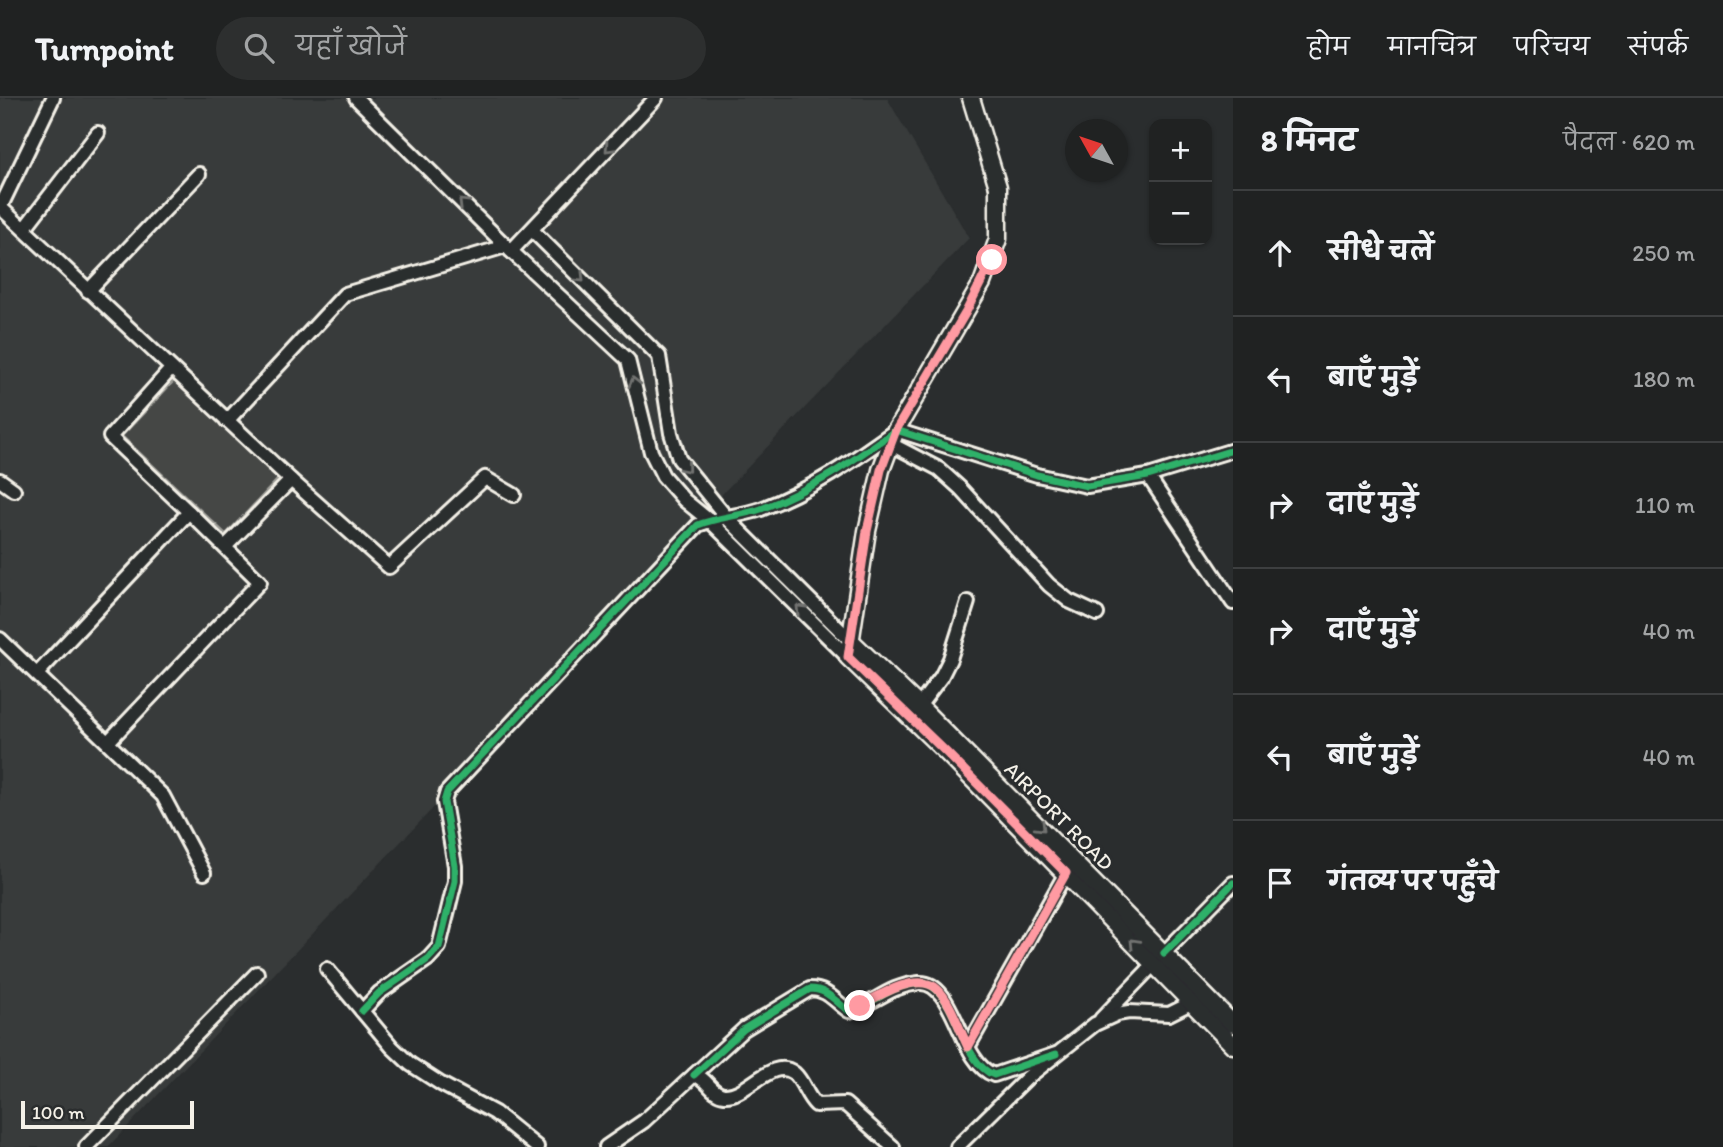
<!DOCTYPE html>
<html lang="hi">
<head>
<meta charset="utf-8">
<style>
	:root { --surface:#202222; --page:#2d2f2f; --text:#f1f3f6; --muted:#a2a4a5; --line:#3d3f40 }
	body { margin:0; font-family:Itim,"Playpen Sans Deva",sans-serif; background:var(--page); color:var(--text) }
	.controls { position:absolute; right:21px; top:21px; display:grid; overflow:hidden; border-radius:14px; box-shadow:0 2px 5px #0004 }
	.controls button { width:63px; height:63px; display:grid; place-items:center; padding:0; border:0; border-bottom:2px solid var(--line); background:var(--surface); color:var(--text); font:35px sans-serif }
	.compass { position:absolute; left:1065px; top:21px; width:63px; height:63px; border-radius:50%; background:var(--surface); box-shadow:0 2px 5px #0004; rotate:310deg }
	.scale { position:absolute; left:21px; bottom:18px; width:173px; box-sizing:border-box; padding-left:7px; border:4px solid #f4f1e8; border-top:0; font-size:19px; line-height:24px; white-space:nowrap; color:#f4f1e8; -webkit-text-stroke:5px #2a2d2e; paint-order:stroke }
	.stop { position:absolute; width:21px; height:21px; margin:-16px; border:5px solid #ff9aa2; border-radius:50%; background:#fff }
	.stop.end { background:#ff9aa2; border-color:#fff; box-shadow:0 2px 7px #0008 }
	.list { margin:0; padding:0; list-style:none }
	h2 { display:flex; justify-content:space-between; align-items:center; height:91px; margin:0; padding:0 28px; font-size:30px }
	h2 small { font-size:23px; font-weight:400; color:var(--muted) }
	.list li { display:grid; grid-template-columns:46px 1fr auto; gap:21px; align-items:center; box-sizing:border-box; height:126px; padding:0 28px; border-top:2px solid var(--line) }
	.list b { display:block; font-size:26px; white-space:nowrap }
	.list em { font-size:23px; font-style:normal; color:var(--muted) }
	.icon { flex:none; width:38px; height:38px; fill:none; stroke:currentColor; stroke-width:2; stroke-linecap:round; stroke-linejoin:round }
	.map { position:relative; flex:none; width:1233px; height:1049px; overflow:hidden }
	header { display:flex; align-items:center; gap:42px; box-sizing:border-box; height:98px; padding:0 35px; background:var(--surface); border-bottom:2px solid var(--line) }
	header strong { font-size:33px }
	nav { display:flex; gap:38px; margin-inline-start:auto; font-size:24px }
	.search { width:490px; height:63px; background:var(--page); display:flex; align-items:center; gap:18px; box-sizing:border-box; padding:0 24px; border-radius:38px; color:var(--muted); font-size:26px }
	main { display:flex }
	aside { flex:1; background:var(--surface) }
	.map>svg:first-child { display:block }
	.built { fill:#373a3a }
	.grass { fill:#444645; stroke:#9c9c96; stroke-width:2 }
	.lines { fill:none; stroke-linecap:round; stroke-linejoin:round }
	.minor-casing { stroke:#f4f1e8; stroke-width:18 }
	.major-casing { stroke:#f4f1e8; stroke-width:21 }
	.minor { stroke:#2a2d2e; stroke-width:12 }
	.major { stroke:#2a2d2e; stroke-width:16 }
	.cycleway-casing { stroke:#2a2d2e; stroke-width:11 }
	.cycleway { stroke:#2db169; stroke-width:7 }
	.oneway { stroke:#71726f }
	.route { stroke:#ff9aa2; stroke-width:9 }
	.labels { text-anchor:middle; stroke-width:6; stroke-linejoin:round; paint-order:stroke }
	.street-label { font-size:21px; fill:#f4f1e8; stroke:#2a2d2e }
</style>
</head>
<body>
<header>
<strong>Turnpoint</strong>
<div class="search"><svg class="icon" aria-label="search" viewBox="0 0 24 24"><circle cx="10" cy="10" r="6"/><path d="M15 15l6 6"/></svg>यहाँ खोजें</div>
<nav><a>होम</a><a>मानचित्र</a><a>परिचय</a><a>संपर्क</a></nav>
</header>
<main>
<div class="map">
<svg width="1233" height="1049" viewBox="0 0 1233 1049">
	<rect width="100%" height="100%" fill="#2a2d2e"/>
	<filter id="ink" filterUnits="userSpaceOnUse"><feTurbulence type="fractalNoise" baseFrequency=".0143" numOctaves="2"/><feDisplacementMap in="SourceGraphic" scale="14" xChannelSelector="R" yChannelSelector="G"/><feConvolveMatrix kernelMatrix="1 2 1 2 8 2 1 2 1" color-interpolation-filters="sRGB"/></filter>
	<g filter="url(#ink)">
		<polygon class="built" points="0,0 887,0 969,140 723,395 701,431 108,1049 0,1049"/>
		<polygon class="grass" points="174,283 278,381 226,436 122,338"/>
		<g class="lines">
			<g class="minor-casing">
				<g id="minor">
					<polyline points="356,0 511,153 628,262 651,354 663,378 684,402 711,424 848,559"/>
					<polyline points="0,109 291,382"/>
					<polyline points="0,110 53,0"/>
					<polyline points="24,131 98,35"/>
					<polyline points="532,132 659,258 671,335 679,361 727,420 852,544"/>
					<polyline points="511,153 656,0"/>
					<polyline points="88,193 199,76"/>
					<polyline points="171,271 110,339 189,414"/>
					<polyline points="227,323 345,196 506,148"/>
					<polyline points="891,346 939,371 960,390 1049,487 1069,503 1097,516"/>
					<polyline points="1148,378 1233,505"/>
					<polyline points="0,382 14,392"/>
					<polyline points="225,449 291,382 389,469 485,380 514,397"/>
					<polyline points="0,541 163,698 204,775"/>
					<polyline points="37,576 189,414 260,484 108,644"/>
					<polyline points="919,608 941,579 950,561 968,504"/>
					<polyline points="1164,855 1233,785"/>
					<polyline points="327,871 392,949 410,966 441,986 495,1015 537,1049"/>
					<path d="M 362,913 L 379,895 L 428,861 L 439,849 L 455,783 L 455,768 L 444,704 L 447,694 L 698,427 C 718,419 741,418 761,411 C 811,392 853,363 896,332 L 1037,377 L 1087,388 L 1148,378 L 1233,352"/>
					<polyline points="1101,921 1154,866"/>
					<polyline points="968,949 1066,775"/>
					<path d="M 694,977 L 744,931 L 810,891 C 828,891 835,904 849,913 C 874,907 887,888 919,885 C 955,882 959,965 994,977 L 1056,956"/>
					<polyline points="86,1049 257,875"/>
					<path d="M 606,1049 L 644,1023 L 694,977 C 707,979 711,996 724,997 C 747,999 772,958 794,975 C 804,984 806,998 816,1007 L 845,1006 L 893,1049"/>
					<polyline points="957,1049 1027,980 1095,926 1117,916 1129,914 1169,916 1199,901"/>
				</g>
			</g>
			<g class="major-casing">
				<g id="major">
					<polyline points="971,0 998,89 998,141 982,185 896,332 881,372 867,433 848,559 947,655 1233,947"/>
					<polyline points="852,544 919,608 1233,926"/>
				</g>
			</g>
			<use href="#minor" class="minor"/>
			<use href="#major" class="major"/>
			<g class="cycleway-casing">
				<g id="cycleway">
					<polyline points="1164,855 1233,785"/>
					<path d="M 362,913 L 379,895 L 428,861 L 439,849 L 455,783 L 455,768 L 444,704 L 447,694 L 698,427 C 718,419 741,418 761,411 C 811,392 853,363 896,332 L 1037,377 L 1087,388 L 1148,378 L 1233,352"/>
					<path d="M 694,977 L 744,931 L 810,891 C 828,891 835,904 849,913 C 874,907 887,888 919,885 C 955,882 959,965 994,977 L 1056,956"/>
				</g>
			</g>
			<use href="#cycleway" class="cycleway"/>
		</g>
		<defs><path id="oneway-chevron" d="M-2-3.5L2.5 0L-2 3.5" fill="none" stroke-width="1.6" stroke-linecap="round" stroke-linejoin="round" transform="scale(1.75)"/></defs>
		<g class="oneway">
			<use href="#oneway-chevron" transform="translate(609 50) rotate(133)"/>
			<use href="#oneway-chevron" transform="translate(463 105) rotate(-135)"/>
			<use href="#oneway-chevron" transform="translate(580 180) rotate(45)"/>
			<use href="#oneway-chevron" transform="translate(634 284) rotate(-104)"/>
			<use href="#oneway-chevron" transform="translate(686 370) rotate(50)"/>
			<use href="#oneway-chevron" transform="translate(800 511) rotate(-135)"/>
			<use href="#oneway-chevron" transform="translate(1041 729) rotate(45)"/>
			<use href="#oneway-chevron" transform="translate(1134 845) rotate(-134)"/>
		</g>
	</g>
	<g class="lines" filter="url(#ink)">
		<path class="route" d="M 860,908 C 878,898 918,873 937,891 C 950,902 960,933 968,949 L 1066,775 L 947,655 L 848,559 L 867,433 L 881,372 L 896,332 L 966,214 L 992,162"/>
	</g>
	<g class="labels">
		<g class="street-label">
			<text transform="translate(1059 718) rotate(45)" y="7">AIRPORT ROAD</text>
		</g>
	</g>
</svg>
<div class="controls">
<button>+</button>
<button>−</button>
</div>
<svg class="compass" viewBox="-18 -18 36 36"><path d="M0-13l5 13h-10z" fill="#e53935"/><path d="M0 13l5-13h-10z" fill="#a2a4a5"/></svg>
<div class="scale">100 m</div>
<div class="stop" style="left:992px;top:162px"></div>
<div class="stop end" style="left:860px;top:908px"></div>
</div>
<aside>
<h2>8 मिनट<small>पैदल · 620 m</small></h2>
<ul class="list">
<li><svg class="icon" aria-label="ahead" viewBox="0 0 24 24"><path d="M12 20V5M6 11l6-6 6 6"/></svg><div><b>सीधे चलें</b></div><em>250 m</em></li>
<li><svg class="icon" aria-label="left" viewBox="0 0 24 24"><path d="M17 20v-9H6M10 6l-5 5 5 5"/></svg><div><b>बाएँ मुड़ें</b></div><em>180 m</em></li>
<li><svg class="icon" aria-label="right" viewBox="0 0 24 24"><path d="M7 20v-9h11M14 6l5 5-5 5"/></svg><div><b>दाएँ मुड़ें</b></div><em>110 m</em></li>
<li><svg class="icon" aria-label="right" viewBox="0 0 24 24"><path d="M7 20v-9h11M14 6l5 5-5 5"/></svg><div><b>दाएँ मुड़ें</b></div><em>40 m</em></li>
<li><svg class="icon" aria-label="left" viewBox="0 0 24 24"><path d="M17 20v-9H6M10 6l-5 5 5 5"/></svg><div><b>बाएँ मुड़ें</b></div><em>40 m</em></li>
<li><svg class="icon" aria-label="arrive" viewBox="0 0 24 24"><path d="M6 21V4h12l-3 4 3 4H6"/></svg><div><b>गंतव्य पर पहुँचे</b></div></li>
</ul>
</aside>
</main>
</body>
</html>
